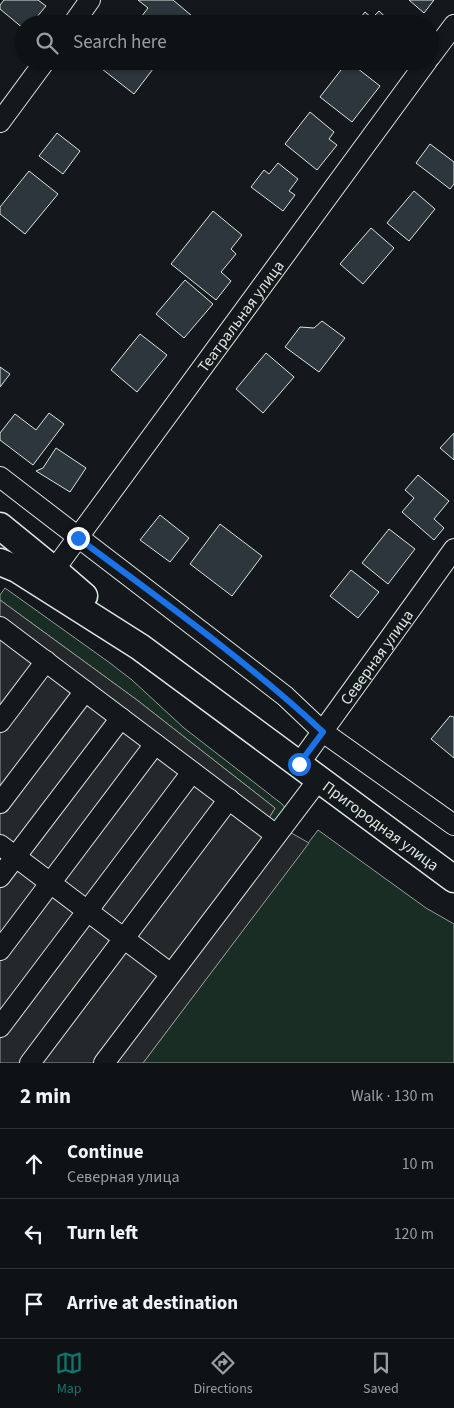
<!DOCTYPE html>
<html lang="en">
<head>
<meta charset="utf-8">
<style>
	:root { --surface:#0f1215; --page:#1d2022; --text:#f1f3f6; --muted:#9b9ea0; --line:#2f3234; --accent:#0f766e }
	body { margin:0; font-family:"Source Sans 3",sans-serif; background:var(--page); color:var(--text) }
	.stop { position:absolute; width:15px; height:15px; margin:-11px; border:4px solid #1a73e8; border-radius:50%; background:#fff }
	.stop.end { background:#1a73e8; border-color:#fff; box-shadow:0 1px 5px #0008 }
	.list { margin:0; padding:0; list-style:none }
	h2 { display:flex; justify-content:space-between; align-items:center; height:65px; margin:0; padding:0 20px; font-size:21px }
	h2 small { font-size:16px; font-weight:400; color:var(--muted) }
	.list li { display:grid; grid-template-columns:32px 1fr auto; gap:15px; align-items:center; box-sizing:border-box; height:70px; padding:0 20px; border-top:1px solid var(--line) }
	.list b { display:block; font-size:19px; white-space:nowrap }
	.list p { margin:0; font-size:16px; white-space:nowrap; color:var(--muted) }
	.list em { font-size:16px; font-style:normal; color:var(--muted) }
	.icon { flex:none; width:28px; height:28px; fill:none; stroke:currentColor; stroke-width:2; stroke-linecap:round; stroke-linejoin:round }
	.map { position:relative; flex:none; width:454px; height:1063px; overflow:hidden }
	.search { position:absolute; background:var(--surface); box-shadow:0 1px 4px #0004; left:15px; right:15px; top:15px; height:55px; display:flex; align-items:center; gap:12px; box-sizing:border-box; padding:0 18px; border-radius:28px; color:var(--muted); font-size:19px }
	.sheet { height:275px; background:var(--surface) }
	nav { display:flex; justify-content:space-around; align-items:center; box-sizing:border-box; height:70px; border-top:1px solid var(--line); background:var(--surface); font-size:14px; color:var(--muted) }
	nav a { display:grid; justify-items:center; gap:2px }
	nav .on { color:var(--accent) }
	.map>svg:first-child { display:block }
	.green { fill:#1a2d24; stroke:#939e99 }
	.parking { fill:#24282b; stroke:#939e99 }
	.building { fill:#2c363c; stroke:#d8e6dc }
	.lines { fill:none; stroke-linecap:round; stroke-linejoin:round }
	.minor-casing { stroke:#d8e6dc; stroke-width:22 }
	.major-casing { stroke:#d8e6dc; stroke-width:29 }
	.minor { stroke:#14181c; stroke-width:20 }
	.major { stroke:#14181c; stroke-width:26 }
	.route { stroke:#1a73e8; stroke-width:6 }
	.labels { text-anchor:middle; stroke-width:4; stroke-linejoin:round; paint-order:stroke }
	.street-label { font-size:16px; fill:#d8e6dc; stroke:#14181c }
</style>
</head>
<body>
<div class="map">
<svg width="454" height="1063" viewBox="0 0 454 1063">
	<rect width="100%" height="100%" fill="#14181c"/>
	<g class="green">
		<polygon points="5,588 110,663 132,680 184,728 282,804 286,809 279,826 269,818 275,808 137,700 0,600 0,595"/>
		<polygon points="318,830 426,908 454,924 454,1063 143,1063"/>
	</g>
	<polygon class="parking" points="0,600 137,700 275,808 269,818 279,826 309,843 143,1063 0,1063"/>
	<g class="building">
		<polygon points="4,0 38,0 46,6 31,24 24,24 24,29 0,9 0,5"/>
		<polygon points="138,0 173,0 198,21 195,24 142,24 138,21 148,8"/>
		<polygon points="409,0 434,0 424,13"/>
		<polygon points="379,11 393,24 355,24 365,12 372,18"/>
		<polygon points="108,61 144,61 153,69 134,94 102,69"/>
		<polygon points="348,61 380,86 352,122 320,97"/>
		<polygon points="310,112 334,132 329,139 337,145 317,170 285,144"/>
		<polygon points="57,133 80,151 63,174 39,156"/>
		<polygon points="430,144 454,162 454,184 450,189 416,163"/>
		<polygon points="278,163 298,179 289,191 295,195 283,211 251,187 264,170 269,174"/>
		<polygon points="29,171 58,194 25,234 0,214 0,207"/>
		<polygon points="414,191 435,209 409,241 387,223"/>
		<polygon points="213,211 242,235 231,249 236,254 221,272 231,281 216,300 171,264"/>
		<polygon points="371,228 394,248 363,284 340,264"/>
		<polygon points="185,280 213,304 184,338 156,314"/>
		<polygon points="322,321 345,338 319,372 285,347 300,327 314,328"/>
		<polygon points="140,334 167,355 137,392 111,370"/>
		<polygon points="266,353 294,377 263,413 236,389"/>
		<polygon points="0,367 10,374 0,387"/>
		<polygon points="49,413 64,424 33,465 0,440 0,433 15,414 36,430"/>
		<polygon points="454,433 454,460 440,448"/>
		<polygon points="56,448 86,468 70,492 36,471 43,468"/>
		<polygon points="418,475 449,501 434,519 444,528 434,540 402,512 414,498 405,490"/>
		<polygon points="160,515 189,538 170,562 140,540"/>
		<polygon points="220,524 262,556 232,596 190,564"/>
		<polygon points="389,529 415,549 388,584 362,563"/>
		<polygon points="351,570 379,592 358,618 330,596"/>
		<polygon points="450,716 454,717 454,758 431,739"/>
	</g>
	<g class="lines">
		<g class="minor-casing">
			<g id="minor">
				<polyline points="73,24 90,0"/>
				<polyline points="430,57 454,25"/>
				<polyline points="0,122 45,61"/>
				<polyline points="0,477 285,696 323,732 454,825"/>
				<path id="s1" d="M 54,570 L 427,61"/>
				<polyline points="0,627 276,835"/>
				<polyline points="0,722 46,661"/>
				<path id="s2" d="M 299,764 L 454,549"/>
				<polyline points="0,803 85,691"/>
				<polyline points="0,845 171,974"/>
				<polyline points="0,877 121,718"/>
				<polyline points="0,950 155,744"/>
				<polyline points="0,1027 192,772"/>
				<polyline points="30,1063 229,799"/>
				<polyline points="104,1063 319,779"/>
			</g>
		</g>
		<g class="major-casing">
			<g id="major">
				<polyline points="0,526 54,570 84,596"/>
				<path id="s3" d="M 0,562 L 17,569 L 140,647 L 454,879"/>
			</g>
		</g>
		<use href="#minor" class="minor"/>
		<use href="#major" class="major"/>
	</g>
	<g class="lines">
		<path class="route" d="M 78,538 C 161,600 247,661 323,732 L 299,764"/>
	</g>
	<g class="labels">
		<g class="street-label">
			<text dy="6" stroke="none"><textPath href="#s1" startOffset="315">Театральная улица</textPath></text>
			<text dy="6" stroke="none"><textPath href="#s2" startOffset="132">Северная улица</textPath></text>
			<text dy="6" stroke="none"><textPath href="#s3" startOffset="464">Пригородная улица</textPath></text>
		</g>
	</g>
</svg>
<div class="stop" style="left:299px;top:764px"></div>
<div class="stop end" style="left:78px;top:538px"></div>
<div class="search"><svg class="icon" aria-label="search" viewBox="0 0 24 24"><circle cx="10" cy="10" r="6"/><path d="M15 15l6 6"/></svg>Search here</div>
</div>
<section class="sheet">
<h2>2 min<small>Walk · 130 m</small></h2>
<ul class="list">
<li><svg class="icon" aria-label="ahead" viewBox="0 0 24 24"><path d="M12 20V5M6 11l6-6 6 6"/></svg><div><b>Continue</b><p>Северная улица</p></div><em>10 m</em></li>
<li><svg class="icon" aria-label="left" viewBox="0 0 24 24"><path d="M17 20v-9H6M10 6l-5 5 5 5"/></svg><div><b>Turn left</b></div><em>120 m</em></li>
<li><svg class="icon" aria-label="arrive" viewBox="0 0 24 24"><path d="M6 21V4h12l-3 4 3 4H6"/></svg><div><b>Arrive at destination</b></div></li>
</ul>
</section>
<nav>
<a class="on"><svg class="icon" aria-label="map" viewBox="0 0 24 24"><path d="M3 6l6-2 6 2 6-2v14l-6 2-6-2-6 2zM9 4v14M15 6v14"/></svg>Map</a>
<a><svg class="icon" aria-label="directions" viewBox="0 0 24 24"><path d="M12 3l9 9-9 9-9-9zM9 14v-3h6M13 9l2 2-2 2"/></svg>Directions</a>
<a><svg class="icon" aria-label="saved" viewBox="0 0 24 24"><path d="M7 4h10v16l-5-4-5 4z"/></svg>Saved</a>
</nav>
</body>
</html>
